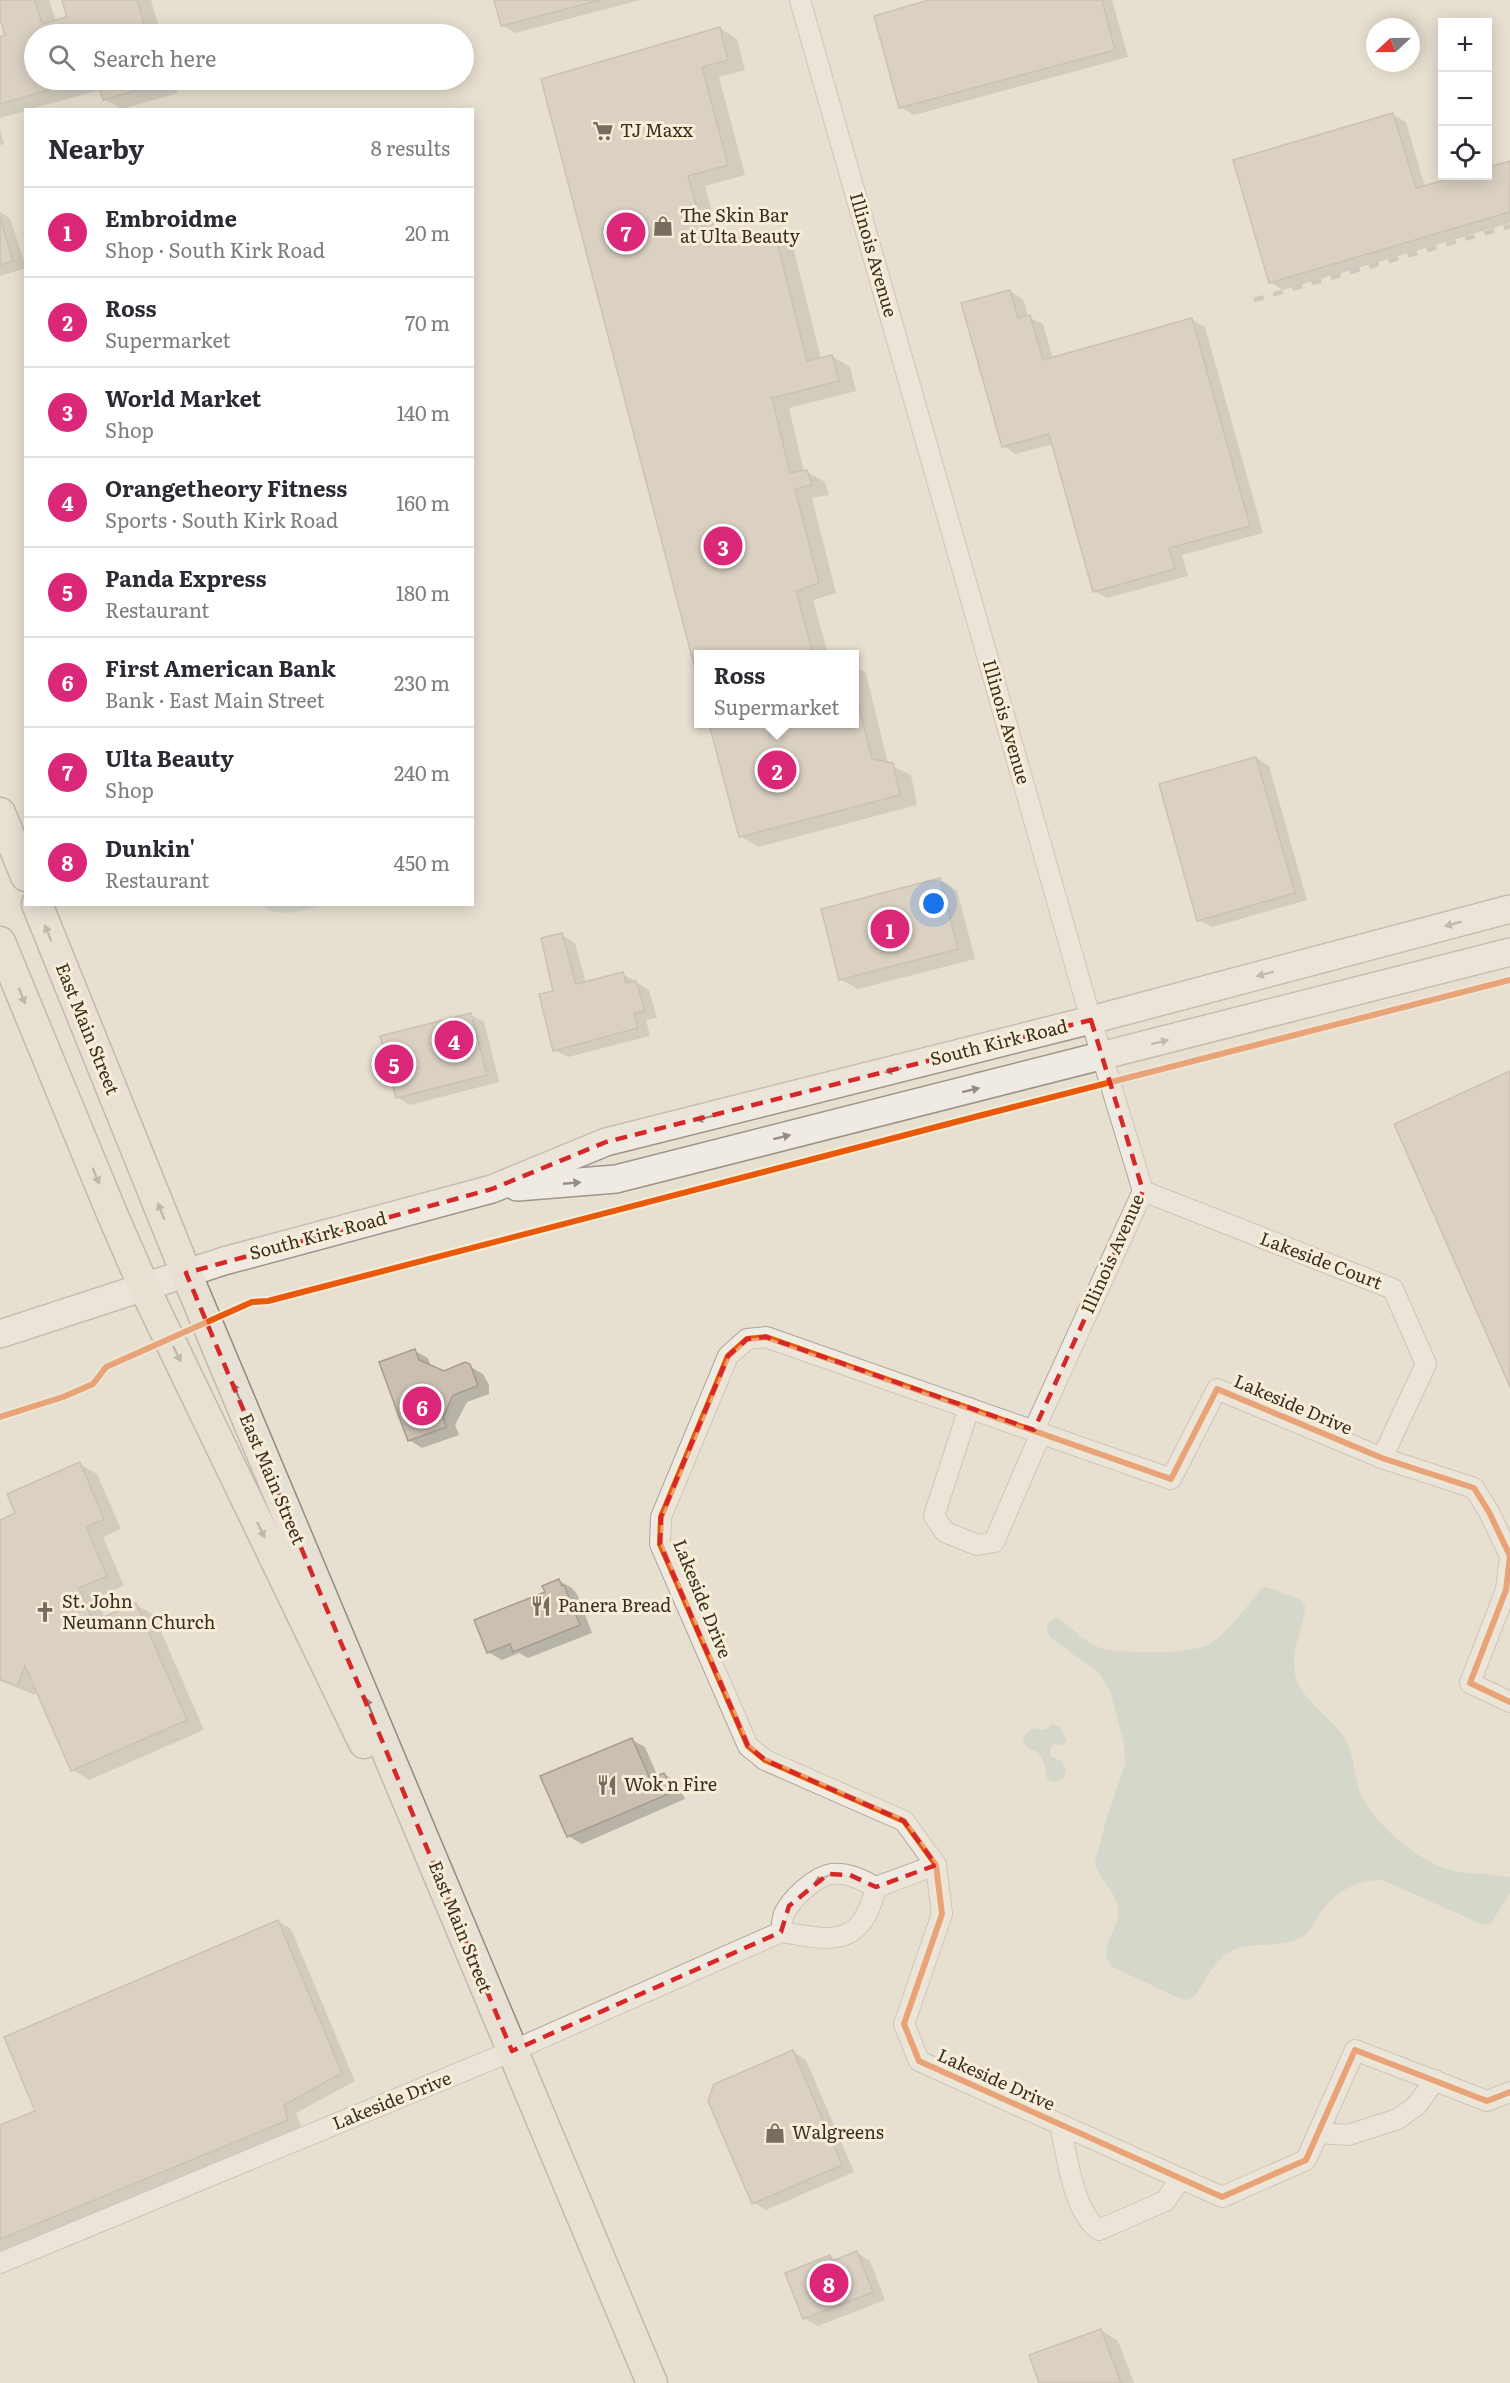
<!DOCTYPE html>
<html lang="en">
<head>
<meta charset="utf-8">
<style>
	:root { --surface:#fff; --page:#f7f7f7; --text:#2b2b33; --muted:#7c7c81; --line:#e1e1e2; --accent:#db2777 }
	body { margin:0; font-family:Literata,serif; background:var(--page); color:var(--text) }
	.controls { position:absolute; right:18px; top:18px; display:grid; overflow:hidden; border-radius:0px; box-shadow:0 3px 15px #0003 }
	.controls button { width:54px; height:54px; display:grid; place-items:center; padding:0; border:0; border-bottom:2px solid var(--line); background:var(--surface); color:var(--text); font:30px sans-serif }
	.compass { position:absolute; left:1366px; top:18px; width:54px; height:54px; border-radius:50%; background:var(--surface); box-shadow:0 3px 15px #0003; rotate:248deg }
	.you { position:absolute; left:934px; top:904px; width:21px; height:21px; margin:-15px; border:4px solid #fff; border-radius:50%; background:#1a73e8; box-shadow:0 0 0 9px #1a73e833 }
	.badge { display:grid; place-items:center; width:39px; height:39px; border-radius:50%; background:var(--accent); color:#fff; font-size:20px; font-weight:700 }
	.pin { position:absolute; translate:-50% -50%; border:3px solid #fff; box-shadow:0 2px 6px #0006 }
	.popup { position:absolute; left:694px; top:650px; width:165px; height:78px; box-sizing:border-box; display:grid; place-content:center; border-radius:0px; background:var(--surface); filter:drop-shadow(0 2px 4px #0005); font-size:20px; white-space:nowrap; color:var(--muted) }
	.popup b { font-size:22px; color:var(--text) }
	.popup::after { content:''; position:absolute; left:50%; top:100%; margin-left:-12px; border:12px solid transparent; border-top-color:var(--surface) }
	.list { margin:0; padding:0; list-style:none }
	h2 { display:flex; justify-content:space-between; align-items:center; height:78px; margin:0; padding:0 24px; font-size:26px }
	h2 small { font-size:20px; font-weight:400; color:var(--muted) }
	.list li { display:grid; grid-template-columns:39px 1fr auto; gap:18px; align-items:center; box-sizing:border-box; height:90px; padding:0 24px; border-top:2px solid var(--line) }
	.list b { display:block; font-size:22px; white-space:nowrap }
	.list p { margin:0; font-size:20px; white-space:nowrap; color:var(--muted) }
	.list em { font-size:20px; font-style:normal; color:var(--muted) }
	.icon { flex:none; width:33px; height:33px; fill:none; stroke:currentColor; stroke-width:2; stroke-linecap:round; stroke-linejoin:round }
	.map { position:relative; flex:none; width:1510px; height:2383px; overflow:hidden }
	.search { position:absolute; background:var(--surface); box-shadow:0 3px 15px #0003; left:24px; top:24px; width:450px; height:66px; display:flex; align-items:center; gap:15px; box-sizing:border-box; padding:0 21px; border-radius:33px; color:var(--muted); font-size:22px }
	.panel { position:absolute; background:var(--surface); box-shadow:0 3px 15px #0003; left:24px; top:108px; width:450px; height:798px; border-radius:0px }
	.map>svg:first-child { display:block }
	.water { fill:#bcccc2 }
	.shadow { fill:#0003 }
	.building { fill:#cbbfb2; stroke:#a89c90; stroke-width:1.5 }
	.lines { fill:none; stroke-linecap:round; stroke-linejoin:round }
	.minor-casing { stroke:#ada599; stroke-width:22 }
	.secondary-casing { stroke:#9c958a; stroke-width:30 }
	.primary-casing { stroke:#928b80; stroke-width:33 }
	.minor { stroke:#efebe3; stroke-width:20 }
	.secondary { stroke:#efebe3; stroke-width:27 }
	.primary { stroke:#e6e1d4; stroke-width:30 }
	.rail { stroke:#afaaa2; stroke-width:4.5; stroke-dasharray:10 10; stroke-linecap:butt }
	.cycleway-casing { stroke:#f7eed8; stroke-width:10 }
	.cycleway { stroke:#e8590c; stroke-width:6 }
	.oneway { fill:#968c82 }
	.oneway2 { fill:#92887a }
	.marked { fill:none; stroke:#d62828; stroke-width:4.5; stroke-dasharray:12 8; stroke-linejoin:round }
	.labels { text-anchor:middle; stroke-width:6; stroke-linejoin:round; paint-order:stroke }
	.poi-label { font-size:18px; fill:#3d2e20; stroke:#f7eed8; text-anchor:start }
	.street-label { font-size:18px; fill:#3d2e20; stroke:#f7eed8 }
</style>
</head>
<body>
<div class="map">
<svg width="1510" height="2383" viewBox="0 0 1510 2383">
	<rect width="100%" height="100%" fill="#e7e0d1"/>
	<g class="water">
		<path d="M 261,905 L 324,905 C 303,910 280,920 261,905 Z"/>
		<path d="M 1267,1587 L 1299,1599 L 1305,1605 C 1305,1626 1292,1646 1294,1667 C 1296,1701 1335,1716 1348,1744 C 1355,1761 1354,1780 1362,1797 C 1374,1823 1418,1861 1447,1869 C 1467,1875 1489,1873 1510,1877 L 1510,1893 L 1491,1923 L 1484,1925 L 1382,1880 C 1356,1880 1334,1892 1320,1914 C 1315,1921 1311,1931 1304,1936 C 1284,1950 1253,1940 1231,1951 C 1215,1959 1204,1984 1194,1997 L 1187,2000 L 1179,1998 L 1112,1967 C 1096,1951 1117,1933 1118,1914 C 1119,1893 1100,1881 1095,1863 L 1106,1820 L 1125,1764 L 1124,1744 L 1110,1690 L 1100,1674 L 1051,1638 L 1047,1632 L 1047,1624 L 1056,1617 C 1069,1625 1080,1637 1093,1645 C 1111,1655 1195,1655 1211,1643 C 1231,1629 1246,1607 1262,1588 Z"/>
		<path d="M 1053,1724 L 1059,1726 L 1067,1741 L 1064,1745 L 1054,1744 L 1050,1748 L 1051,1756 L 1062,1762 L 1066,1769 L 1064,1777 L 1056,1782 L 1048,1780 C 1044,1772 1046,1759 1038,1753 C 1029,1747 1025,1749 1023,1737 L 1032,1728 L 1044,1730 Z"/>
	</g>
	<g class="shadow">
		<polygon points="0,0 49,0 56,22 69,18 63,0 151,0 161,34 34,34 34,80 174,80 178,93 122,109 104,99 101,90 26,110 26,111 0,118 0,38 7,36 0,14"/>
		<polygon points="495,0 640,0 515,33 502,25"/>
		<polygon points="931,0 1112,0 1128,57 914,115 900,107"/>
		<polygon points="720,28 737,39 745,70 719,77 745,175 705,186 721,244 774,232 792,242 821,359 832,356 850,367 856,391 789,408 804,472 807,472 825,482 829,495 812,498 836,593 813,600 828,654 699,654 699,678 542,80"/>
		<polygon points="1393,115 1406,122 1425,187 1464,176 1488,176 1488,169 1510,162 1510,223 1283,290 1270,282"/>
		<polygon points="0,130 4,144 0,145"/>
		<polygon points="0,212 10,218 26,268 0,276"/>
		<polygon points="1010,291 1023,299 1028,317 1043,324 1053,359 1192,320 1205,327 1263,533 1182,555 1188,576 1107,598 1094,591 1053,444 1016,454 1003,446"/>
		<polygon points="855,667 866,673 888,764 911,775 917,805 758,847 740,836 711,724 855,724"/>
		<polygon points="1256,758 1269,766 1307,900 1212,927 1199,920"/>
		<polygon points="940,880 957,890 975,959 858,989 840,979"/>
		<polygon points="562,935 575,943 586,983 623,974 649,990 657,1018 646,1020 650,1036 568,1057 554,1050 555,992"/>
		<polygon points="471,1015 484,1022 499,1082 410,1105 397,1097"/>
		<polygon points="415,1351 428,1358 431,1367 444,1373 469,1366 483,1374 489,1385 489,1394 467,1402 455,1425 459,1435 422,1448 409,1440"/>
		<polygon points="79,1464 97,1474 121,1529 103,1537 124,1586 96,1598 105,1618 136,1605 154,1615 204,1730 89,1780 72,1769 37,1690 35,1695 0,1681 0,1521 17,1514"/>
		<polygon points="559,1581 572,1588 577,1594 592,1633 528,1658 519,1653 502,1660 488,1652"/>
		<polygon points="632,1740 645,1747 658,1777 664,1774 677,1782 685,1799 582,1844 568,1836"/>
		<polygon points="278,1921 291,1929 355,2081 296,2113 301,2127 0,2251 0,2126 37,2111"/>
		<polygon points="793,2052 806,2060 854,2172 766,2210 753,2202"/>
		<polygon points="857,2253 870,2261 885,2300 818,2326 804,2318 830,2257 836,2261"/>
		<polygon points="1101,2330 1118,2341 1134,2383 1041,2383"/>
	</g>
	<g class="building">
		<polygon points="0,0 35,0 42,24 67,17 62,0 137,0 147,34 34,34 34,80 83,80 0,104 0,37 5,35 0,19"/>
		<polygon points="494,0 600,0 501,26"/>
		<polygon points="929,0 1102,0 1115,50 899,108 874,16"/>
		<polygon points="720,27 728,60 702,67 728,165 688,176 707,246 774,230 807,361 832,355 839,381 772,398 790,473 807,470 812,485 795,489 819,583 796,591 813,654 699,654 699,684 541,79"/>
		<polygon points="97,80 160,80 161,83 103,100"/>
		<polygon points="1393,113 1416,188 1459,176 1488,176 1488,167 1510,161 1510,212 1269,283 1233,160"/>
		<polygon points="0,218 13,261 0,265"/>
		<polygon points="1010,290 1018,318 1030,315 1043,360 1192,318 1250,526 1169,548 1175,569 1093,592 1049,434 1002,447 961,303"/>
		<polygon points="855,690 872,759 893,763 900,795 739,837 709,724 855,724"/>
		<polygon points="1256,757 1295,893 1197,921 1159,784"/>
		<polygon points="940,878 958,949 839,980 821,909"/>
		<polygon points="562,933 576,984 623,972 626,983 636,981 645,1011 634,1013 638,1028 553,1051 539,994 553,991 541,938"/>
		<polygon points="471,1013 487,1075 396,1098 380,1036"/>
		<polygon points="1510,1071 1510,1387 1394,1124"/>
		<polygon points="415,1349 419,1360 444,1371 465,1362 470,1364 477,1383 477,1386 453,1395 443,1417 446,1427 408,1441 379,1362"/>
		<polygon points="80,1462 104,1519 86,1527 107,1576 79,1588 93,1622 136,1603 187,1720 71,1771 25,1666 17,1686 0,1679 0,1520 15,1513 7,1494"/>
		<polygon points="559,1579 562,1586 564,1585 580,1625 513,1652 510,1644 487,1653 474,1620 545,1592 542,1586"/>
		<polygon points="632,1738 650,1779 664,1773 673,1792 567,1837 540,1776"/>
		<polygon points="278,1920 342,2073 284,2105 288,2120 0,2239 0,2125 35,2111 4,2037"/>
		<polygon points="793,2050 842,2165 752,2204 708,2101 714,2084"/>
		<polygon points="857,2251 873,2292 803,2319 785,2273 830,2255 832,2261"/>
		<polygon points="1101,2329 1121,2383 1039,2383 1029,2355"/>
	</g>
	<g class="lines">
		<g class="minor-casing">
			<g id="minor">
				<polyline points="800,0 1091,1020 1143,1191 1034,1430"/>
				<polyline points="1143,1191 1393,1289 1426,1364 1382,1458"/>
				<polyline points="969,1408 934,1516 945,1532 977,1545 994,1542 1041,1433"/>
				<polyline points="1510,1702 1470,1683 1506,1590 1510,1556 1489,1512 1474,1488 1382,1458 1217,1389 1171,1479 766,1337 747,1339 728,1356 661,1517 660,1544 748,1746 765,1760 904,1821 936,1865 942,1914 904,2024 919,2061 1222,2197 1306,2160 1355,2050 1487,2101 1510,2092"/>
				<path d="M 781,1932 C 782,1926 782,1919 784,1914 C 791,1899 814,1877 831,1874 C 848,1872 862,1880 876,1887 L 936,1865"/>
				<path d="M 1060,2125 C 1067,2155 1073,2212 1099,2230 L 1165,2201 L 1181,2179"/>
				<polyline points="1318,2133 1348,2135 1398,2119 1417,2105 1435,2080"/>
				<path d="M 0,2263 L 512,2051 L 781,1932 C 834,1941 861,1948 876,1887"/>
			</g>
		</g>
		<g class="secondary-casing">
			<g id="secondary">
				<polyline points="517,1187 616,1179 1510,952"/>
				<polyline points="0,1334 224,1261 492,1189 606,1142 1091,1020 1510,909"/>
			</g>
		</g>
		<g class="primary-casing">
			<g id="primary">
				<polyline points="0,813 26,876"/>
				<polyline points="37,904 186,1273 652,2383"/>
				<polyline points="0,942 113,1216 144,1287 364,1743"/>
			</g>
		</g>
		<use href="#minor" class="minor"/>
		<use href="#secondary" class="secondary"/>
		<use href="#primary" class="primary"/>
		<polyline class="rail" points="1254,300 1510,226"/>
		<g class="cycleway-casing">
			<g id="cycleway">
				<polyline points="0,1417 63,1397 93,1384 106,1367 252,1302 268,1301 990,1113 1510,980"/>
				<polyline points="1510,1702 1470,1683 1506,1590 1510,1556 1489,1512 1474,1488 1382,1458 1217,1389 1171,1479 766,1337 747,1339 728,1356 661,1517 660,1544 748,1746 765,1760 904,1821 936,1865 942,1914 904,2024 919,2061 1222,2197 1306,2160 1355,2050 1487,2101 1510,2092"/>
			</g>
		</g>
		<use href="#cycleway" class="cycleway"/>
	</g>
	<defs><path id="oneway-solid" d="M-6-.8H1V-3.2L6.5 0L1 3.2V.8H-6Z" transform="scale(1.5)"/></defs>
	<g class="oneway">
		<use href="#oneway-solid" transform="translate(1453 924) rotate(165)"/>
		<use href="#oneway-solid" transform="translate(1265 974) rotate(165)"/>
		<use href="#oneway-solid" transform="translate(1160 1042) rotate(-14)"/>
		<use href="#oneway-solid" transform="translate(893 1070) rotate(166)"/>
		<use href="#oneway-solid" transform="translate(971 1090) rotate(-14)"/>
		<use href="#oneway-solid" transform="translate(704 1118) rotate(166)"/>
		<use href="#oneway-solid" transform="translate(782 1137) rotate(-14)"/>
		<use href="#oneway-solid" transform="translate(572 1183) rotate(-5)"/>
		<use href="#oneway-solid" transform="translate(822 1879) rotate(152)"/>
	</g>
	<g class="oneway2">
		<use href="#oneway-solid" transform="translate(48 933) rotate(-112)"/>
		<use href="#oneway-solid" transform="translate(22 996) rotate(68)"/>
		<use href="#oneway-solid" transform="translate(96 1176) rotate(68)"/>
		<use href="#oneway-solid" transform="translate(161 1211) rotate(-112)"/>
		<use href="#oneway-solid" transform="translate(177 1354) rotate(64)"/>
		<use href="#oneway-solid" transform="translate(236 1391) rotate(-113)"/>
		<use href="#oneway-solid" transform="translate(261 1530) rotate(64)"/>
		<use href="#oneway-solid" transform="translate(369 1706) rotate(-112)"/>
	</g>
	<path d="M0 0H1510V2383H0ZM 1091,1020 L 1143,1191 L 1034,1430 L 766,1337 L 747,1339 L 728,1356 L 661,1517 L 660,1544 L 748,1746 L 765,1760 L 904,1821 L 936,1865 L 876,1887 L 850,1875 L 828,1874 L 789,1906 L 781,1932 L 512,2051 L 186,1273 L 492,1189 L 606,1142 Z" fill="#e7e0d1" fill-opacity=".55" fill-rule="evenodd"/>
	<path class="marked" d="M 1091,1020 L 1143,1191 L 1034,1430 L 766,1337 L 747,1339 L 728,1356 L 661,1517 L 660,1544 L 748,1746 L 765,1760 L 904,1821 L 936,1865 L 876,1887 L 850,1875 L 828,1874 L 789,1906 L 781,1932 L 512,2051 L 186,1273 L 492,1189 L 606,1142 Z"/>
	<defs>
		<g id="supermarket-bare" transform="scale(1.62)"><path d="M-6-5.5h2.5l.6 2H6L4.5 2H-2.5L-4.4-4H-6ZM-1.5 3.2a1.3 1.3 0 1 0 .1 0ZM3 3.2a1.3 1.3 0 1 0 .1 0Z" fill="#786c5e" stroke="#f7eed8" stroke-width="2.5" paint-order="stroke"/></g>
		<g id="shop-bare" transform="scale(1.62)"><path d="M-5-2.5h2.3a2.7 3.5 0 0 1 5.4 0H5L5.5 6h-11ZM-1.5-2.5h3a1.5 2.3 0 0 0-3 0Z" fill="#786c5e" stroke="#f7eed8" stroke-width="2.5" paint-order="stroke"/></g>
		<g id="restaurant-bare" transform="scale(1.62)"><path d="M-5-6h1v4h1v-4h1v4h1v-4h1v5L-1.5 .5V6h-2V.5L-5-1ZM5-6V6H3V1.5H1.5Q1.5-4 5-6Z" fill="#786c5e" stroke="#f7eed8" stroke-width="2.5" paint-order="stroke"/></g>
		<g id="church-bare" transform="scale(1.62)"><path d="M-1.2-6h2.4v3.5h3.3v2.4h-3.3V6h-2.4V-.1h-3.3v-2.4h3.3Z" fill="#786c5e" stroke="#f7eed8" stroke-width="2.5" paint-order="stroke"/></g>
	</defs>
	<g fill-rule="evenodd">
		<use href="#supermarket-bare" x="603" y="131"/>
		<use href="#shop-bare" x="663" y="226"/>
		<use href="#restaurant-bare" x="541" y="1606"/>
		<use href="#church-bare" x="45" y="1612"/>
		<use href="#restaurant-bare" x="607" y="1785"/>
		<use href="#shop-bare" x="775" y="2133"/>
	</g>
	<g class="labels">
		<g class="poi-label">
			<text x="620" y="137">TJ Maxx</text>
			<text x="680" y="222">The Skin Bar<tspan x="680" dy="21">at Ulta Beauty</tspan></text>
			<text x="62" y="1608">St. John<tspan x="62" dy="21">Neumann Church</tspan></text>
			<text x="558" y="1612">Panera Bread</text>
			<text x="624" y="1791">Wok n Fire</text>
			<text x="792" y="2139">Walgreens</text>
		</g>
		<g class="street-label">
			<text transform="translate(873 255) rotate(74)" y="6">Illinois Avenue</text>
			<text transform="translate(1006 722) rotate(74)" y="6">Illinois Avenue</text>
			<text transform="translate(87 1029) rotate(68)" y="6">East Main Street</text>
			<text transform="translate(999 1043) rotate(-14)" y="6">South Kirk Road</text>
			<text transform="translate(318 1236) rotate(-15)" y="6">South Kirk Road</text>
			<text transform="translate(1113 1254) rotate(-66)" y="6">Illinois Avenue</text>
			<text transform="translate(1321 1261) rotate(21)" y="6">Lakeside Court</text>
			<text transform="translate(1293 1405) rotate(23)" y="6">Lakeside Drive</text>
			<text transform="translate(272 1479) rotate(67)" y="6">East Main Street</text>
			<text transform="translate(702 1599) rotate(68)" y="6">Lakeside Drive</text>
			<text transform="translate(460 1927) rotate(68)" y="6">East Main Street</text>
			<text transform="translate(996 2080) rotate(24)" y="6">Lakeside Drive</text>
			<text transform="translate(392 2101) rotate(-22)" y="6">Lakeside Drive</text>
		</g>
	</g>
</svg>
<div class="controls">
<button>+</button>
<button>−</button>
<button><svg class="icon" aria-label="locate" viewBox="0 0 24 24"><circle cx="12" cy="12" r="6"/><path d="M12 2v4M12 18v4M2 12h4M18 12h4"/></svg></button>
</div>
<svg class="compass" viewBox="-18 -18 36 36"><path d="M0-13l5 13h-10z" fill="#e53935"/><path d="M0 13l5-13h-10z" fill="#7c7c81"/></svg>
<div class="you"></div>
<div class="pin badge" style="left:890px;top:929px">1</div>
<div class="pin badge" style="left:777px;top:770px">2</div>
<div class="popup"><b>Ross</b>Supermarket</div>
<div class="pin badge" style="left:723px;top:546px">3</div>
<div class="pin badge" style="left:454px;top:1040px">4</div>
<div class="pin badge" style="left:394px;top:1064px">5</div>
<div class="pin badge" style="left:422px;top:1406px">6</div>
<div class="pin badge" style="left:626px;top:232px">7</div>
<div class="pin badge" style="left:829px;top:2283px">8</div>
<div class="search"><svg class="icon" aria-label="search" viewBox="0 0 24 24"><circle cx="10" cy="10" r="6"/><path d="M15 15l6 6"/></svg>Search here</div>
<section class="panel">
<h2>Nearby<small>8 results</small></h2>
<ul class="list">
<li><span class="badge">1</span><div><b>Embroidme</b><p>Shop · South Kirk Road</p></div><em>20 m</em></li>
<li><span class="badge">2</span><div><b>Ross</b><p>Supermarket</p></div><em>70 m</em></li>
<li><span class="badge">3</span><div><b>World Market</b><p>Shop</p></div><em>140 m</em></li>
<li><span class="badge">4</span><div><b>Orangetheory Fitness</b><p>Sports · South Kirk Road</p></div><em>160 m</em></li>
<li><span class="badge">5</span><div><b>Panda Express</b><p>Restaurant</p></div><em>180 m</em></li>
<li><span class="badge">6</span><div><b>First American Bank</b><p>Bank · East Main Street</p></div><em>230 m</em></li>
<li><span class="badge">7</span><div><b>Ulta Beauty</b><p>Shop</p></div><em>240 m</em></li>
<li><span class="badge">8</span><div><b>Dunkin'</b><p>Restaurant</p></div><em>450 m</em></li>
</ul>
</section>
</div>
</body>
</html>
